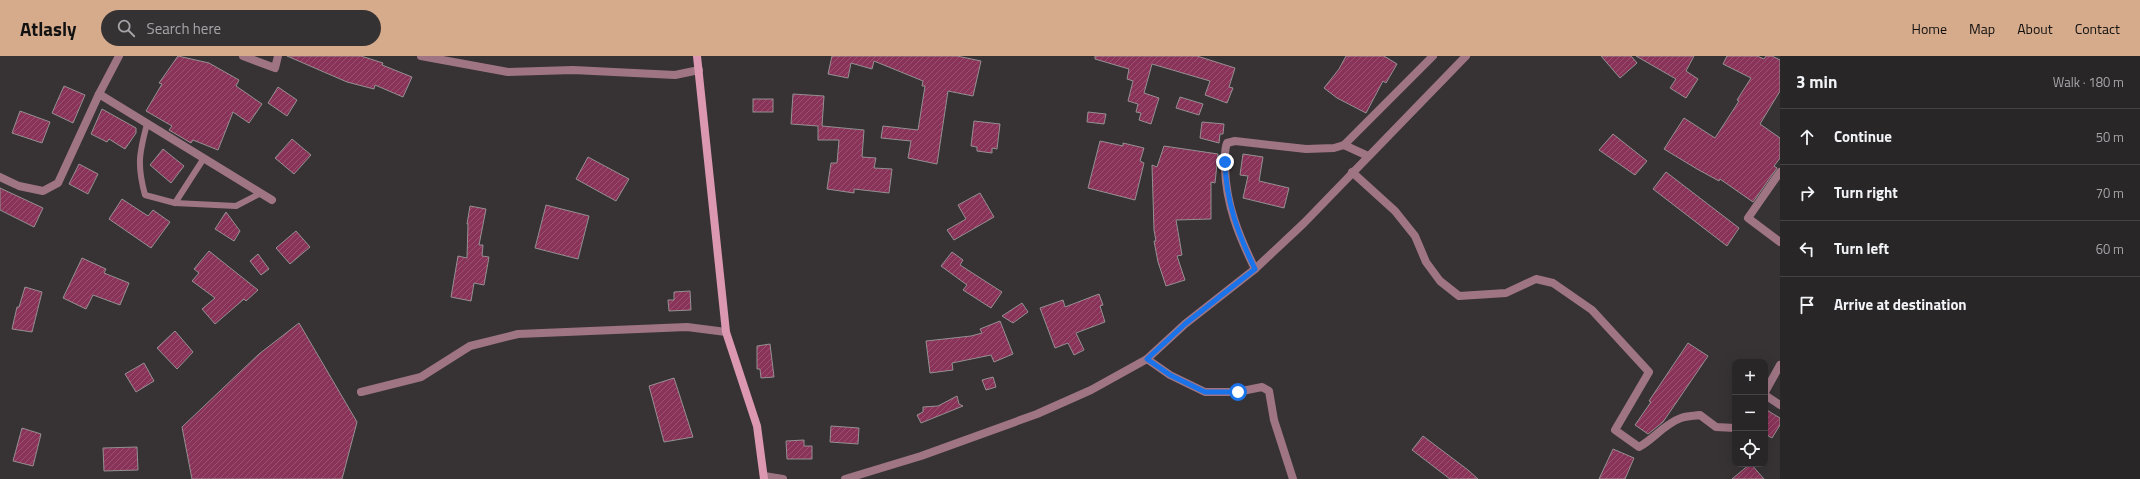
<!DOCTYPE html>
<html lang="en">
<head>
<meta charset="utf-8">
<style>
	:root { --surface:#292628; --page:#353234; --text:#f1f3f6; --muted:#a5a5a8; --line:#454345; --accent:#d6ab8b }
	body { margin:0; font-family:"Titillium Web",sans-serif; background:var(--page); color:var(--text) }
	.controls { position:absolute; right:12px; bottom:12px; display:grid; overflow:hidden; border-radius:8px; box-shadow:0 4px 16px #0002 }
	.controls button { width:36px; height:36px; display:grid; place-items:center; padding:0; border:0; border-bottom:1px solid var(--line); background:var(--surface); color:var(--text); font:20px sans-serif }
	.stop { position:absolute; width:12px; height:12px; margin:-9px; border:3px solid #1a73e8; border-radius:50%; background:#fff }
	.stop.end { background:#1a73e8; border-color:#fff; box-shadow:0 1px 4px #0008 }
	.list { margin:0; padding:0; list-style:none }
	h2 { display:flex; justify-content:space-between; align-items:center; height:52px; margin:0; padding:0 16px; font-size:17px }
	h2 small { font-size:13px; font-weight:400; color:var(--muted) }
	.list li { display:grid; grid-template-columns:26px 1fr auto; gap:12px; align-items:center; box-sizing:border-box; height:56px; padding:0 16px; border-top:1px solid var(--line) }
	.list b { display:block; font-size:15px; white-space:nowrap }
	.list em { font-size:13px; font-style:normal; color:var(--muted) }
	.icon { flex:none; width:22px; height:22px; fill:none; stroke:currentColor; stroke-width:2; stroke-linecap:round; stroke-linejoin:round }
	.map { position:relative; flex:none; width:1780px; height:423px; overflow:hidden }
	header { display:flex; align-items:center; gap:24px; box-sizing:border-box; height:56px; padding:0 20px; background:var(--accent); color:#111 }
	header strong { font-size:19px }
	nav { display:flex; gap:22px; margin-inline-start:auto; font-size:14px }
	.search { width:280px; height:36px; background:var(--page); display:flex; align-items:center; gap:10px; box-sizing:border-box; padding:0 14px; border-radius:22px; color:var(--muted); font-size:15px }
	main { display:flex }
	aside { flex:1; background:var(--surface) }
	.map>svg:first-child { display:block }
	.building { fill:url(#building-hatch); stroke:#949091 }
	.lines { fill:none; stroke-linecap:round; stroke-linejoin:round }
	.lane { stroke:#9f7584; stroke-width:6 }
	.street { stroke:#9f7584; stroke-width:8 }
	.secondary { stroke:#db98b0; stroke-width:8 }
	.route { stroke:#1a73e8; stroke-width:5 }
</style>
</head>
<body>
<header>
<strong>Atlasly</strong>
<div class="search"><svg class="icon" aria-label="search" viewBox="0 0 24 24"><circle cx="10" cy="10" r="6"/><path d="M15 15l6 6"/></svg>Search here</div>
<nav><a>Home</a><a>Map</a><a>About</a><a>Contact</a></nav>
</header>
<main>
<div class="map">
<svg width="1780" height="423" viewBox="0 0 1780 423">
	<defs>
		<pattern id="building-hatch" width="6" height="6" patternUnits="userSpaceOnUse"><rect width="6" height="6" fill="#8a3359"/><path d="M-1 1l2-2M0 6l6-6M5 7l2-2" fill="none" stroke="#9b5171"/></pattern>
	</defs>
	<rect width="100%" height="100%" fill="#373335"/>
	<g class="building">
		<polygon points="178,0 209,7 239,24 236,30 262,48 249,67 233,56 218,94 193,84 191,87 169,74 172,70 146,55 162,28 159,27"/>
		<polygon points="287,0 361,0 383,7 382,9 412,21 403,41 375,29 374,33 347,26"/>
		<polygon points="832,0 957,0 981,5 973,40 948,35 937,108 908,102 911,85 881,82 883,70 918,74 925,30 922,30 923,25 874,5 872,13 851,7 848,22 828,18"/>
		<polygon points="1095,0 1197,0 1235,12 1229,31 1233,32 1227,47 1205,39 1210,25 1152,8 1144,37 1159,42 1151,68 1139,64 1141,57 1136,56 1138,48 1128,45 1133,25 1127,23 1129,13 1095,3"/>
		<polygon points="1346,0 1384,0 1397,8 1386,27 1383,25 1366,57 1337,42 1324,32 1339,13"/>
		<polygon points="1601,0 1631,0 1637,7 1620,22"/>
		<polygon points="1636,0 1694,0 1686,15 1698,23 1686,42 1670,32 1676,23"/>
		<polygon points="1727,0 1757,0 1764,3 1766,0 1772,0 1780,4 1780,35 1760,68 1780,82 1780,102 1774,110 1777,112 1753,146 1720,123 1719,125 1697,113 1664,93 1684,62 1715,82 1739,45 1737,44 1751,22 1723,8"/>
		<polygon points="64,30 85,39 73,67 52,57"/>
		<polygon points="278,31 297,44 287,60 268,47"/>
		<polygon points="793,38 824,40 822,70 864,74 862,101 876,102 874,112 892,113 889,137 854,133 854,137 827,133 831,107 837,107 839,84 818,84 818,70 791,68"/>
		<polygon points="1180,41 1203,48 1199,59 1176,52"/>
		<rect x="753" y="43" width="20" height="13"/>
		<polygon points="102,53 136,72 136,77 125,93 109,83 107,86 91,78"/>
		<polygon points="20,55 50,66 42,87 12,77"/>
		<polygon points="1088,56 1106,58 1104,68 1087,66"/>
		<polygon points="974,65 1000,68 997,93 992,92 992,97 977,95 977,91 971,90"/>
		<polygon points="1202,66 1224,68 1223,78 1220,78 1219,87 1200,82"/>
		<polygon points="1613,78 1647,105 1635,119 1599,94"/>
		<polygon points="292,83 311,99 294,118 275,102"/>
		<polygon points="1100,85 1123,90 1123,87 1144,92 1140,105 1144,107 1135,144 1088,132"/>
		<polygon points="1164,90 1218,98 1215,127 1211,126 1211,163 1176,164 1182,199 1177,200 1185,224 1166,230 1158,206 1154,185 1156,185 1154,174 1152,109 1157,111"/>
		<polygon points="163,93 184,110 171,127 150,109"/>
		<polygon points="1243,98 1263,101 1259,125 1289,132 1284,152 1243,142 1248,120 1240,119"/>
		<polygon points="588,101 629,123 616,145 576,123"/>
		<polygon points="79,108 98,118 88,138 69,128"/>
		<polygon points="1666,116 1739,172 1727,190 1653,133"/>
		<polygon points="0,132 43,152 34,171 0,154"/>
		<polygon points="980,137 994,161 954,184 947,174 966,163 958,149"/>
		<polygon points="122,143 148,160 153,154 170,166 151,192 109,163"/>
		<polygon points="546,149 589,160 578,203 535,192"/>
		<polygon points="470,150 486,153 479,189 483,189 482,200 489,201 484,229 474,227 471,245 451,241 458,200 467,202 468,168 467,168"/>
		<polygon points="226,156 240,175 234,185 215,173"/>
		<polygon points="296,175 310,191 290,208 276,192"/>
		<polygon points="209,195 258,234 246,245 244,243 215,268 202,253 215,242 192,225 199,217 194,213"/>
		<polygon points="952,196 963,204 960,209 1002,236 991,252 963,234 967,229 941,210"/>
		<polygon points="258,198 269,213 261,219 250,205"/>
		<polygon points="82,202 106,213 104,217 129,227 120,249 93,239 86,253 63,242"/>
		<polygon points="25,231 42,236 32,276 12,273 17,251 19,251"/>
		<polygon points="690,235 691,254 669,255 668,244 674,244 674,236"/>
		<polygon points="1099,238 1103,249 1100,250 1105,266 1076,277 1084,294 1074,299 1068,287 1055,292 1040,252 1063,244 1065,251"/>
		<polygon points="1022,247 1028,256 1013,267 1002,260"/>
		<polygon points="1000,265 1013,298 994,306 991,299 952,307 953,314 930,317 926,285 971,280 982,277 980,273"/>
		<polygon points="299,267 357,366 342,423 192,423 182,371 259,298"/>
		<polygon points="175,275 193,296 177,313 157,292"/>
		<polygon points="1688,287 1708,300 1663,366 1648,378 1635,369 1651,346 1649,345"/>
		<polygon points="770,288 774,321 761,322 760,313 757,313 757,290"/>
		<polygon points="144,307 154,325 136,336 125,318"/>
		<polygon points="993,321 996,331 986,334 982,324"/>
		<polygon points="674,322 693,381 664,386 649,330"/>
		<polygon points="957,340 959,348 963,350 921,367 917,359 923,356 923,351 938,350"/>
		<polygon points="1765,353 1780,362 1780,369 1772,382 1765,378"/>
		<polygon points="831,370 859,372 858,388 830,386"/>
		<polygon points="22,372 41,378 33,410 13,405"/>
		<polygon points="1423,380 1468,414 1478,423 1450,423 1412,394"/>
		<polygon points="804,384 804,390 812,390 812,403 787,403 786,385"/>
		<polygon points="137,391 138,414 104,415 103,392"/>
		<polygon points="1613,393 1634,402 1625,423 1599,423"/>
		<polygon points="1751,408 1764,423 1732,423 1750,408"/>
	</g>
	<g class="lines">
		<g class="lane">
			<path d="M 147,68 C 139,98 137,109 145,139 L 175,147 L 236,150 L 261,137"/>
			<polyline points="175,147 204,102"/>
		</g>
		<g class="street">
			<polyline points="243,0 275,12 278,0"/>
			<polyline points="421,0 508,16 573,14 675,19 699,14"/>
			<polyline points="99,38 272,144"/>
			<polyline points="1344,89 1433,0"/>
			<path d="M 1352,116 L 1395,155 L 1415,180 L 1426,206 L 1440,225 L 1459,240 L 1506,237 L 1536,223 L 1553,227 L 1592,254 L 1649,316 L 1615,374 L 1639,391 C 1654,383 1664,368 1681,362 C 1686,360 1694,360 1700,359 L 1716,371 L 1735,372"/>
			<polyline points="1780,116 1748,162 1780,186"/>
			<polyline points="0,121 19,130 43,135 58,127 99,38 119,0"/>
			<path d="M 1255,213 C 1239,180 1226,149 1225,112 C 1225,104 1224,94 1227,87 L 1235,85 L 1306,93 L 1334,92 L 1344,89 L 1368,100"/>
			<polyline points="1147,303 1170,319 1205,336 1237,336 1262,331 1269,335 1274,364 1293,423"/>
			<polyline points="361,336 421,321 470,290 518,278 687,271 726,276"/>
			<polyline points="1765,336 1780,309"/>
			<polyline points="1765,339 1780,349"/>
			<polyline points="764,420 783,423"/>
			<polyline points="845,423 921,400 1037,358 1091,334 1147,303 1185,268 1255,213 1304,167 1466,0"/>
		</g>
		<polyline class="secondary" points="697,0 726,276 757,370 764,423"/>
	</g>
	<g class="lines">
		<path class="route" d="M 1225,106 C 1226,146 1238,178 1255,213 L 1185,268 L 1147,303 L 1170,319 L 1205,336 L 1238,336"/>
	</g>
</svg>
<div class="controls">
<button>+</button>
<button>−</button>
<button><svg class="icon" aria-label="locate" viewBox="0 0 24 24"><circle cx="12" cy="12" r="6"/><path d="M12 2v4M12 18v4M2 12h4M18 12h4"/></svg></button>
</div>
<div class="stop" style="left:1238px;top:336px"></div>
<div class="stop end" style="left:1225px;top:106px"></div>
</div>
<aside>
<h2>3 min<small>Walk · 180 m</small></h2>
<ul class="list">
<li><svg class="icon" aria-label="ahead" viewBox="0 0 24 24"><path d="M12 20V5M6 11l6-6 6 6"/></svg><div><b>Continue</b></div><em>50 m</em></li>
<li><svg class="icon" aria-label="right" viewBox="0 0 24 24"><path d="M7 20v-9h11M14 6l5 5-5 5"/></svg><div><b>Turn right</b></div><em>70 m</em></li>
<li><svg class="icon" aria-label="left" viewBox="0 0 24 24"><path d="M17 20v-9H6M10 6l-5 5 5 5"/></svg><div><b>Turn left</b></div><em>60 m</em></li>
<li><svg class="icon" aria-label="arrive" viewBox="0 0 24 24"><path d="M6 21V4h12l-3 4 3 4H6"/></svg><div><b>Arrive at destination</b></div></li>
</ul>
</aside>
</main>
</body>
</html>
